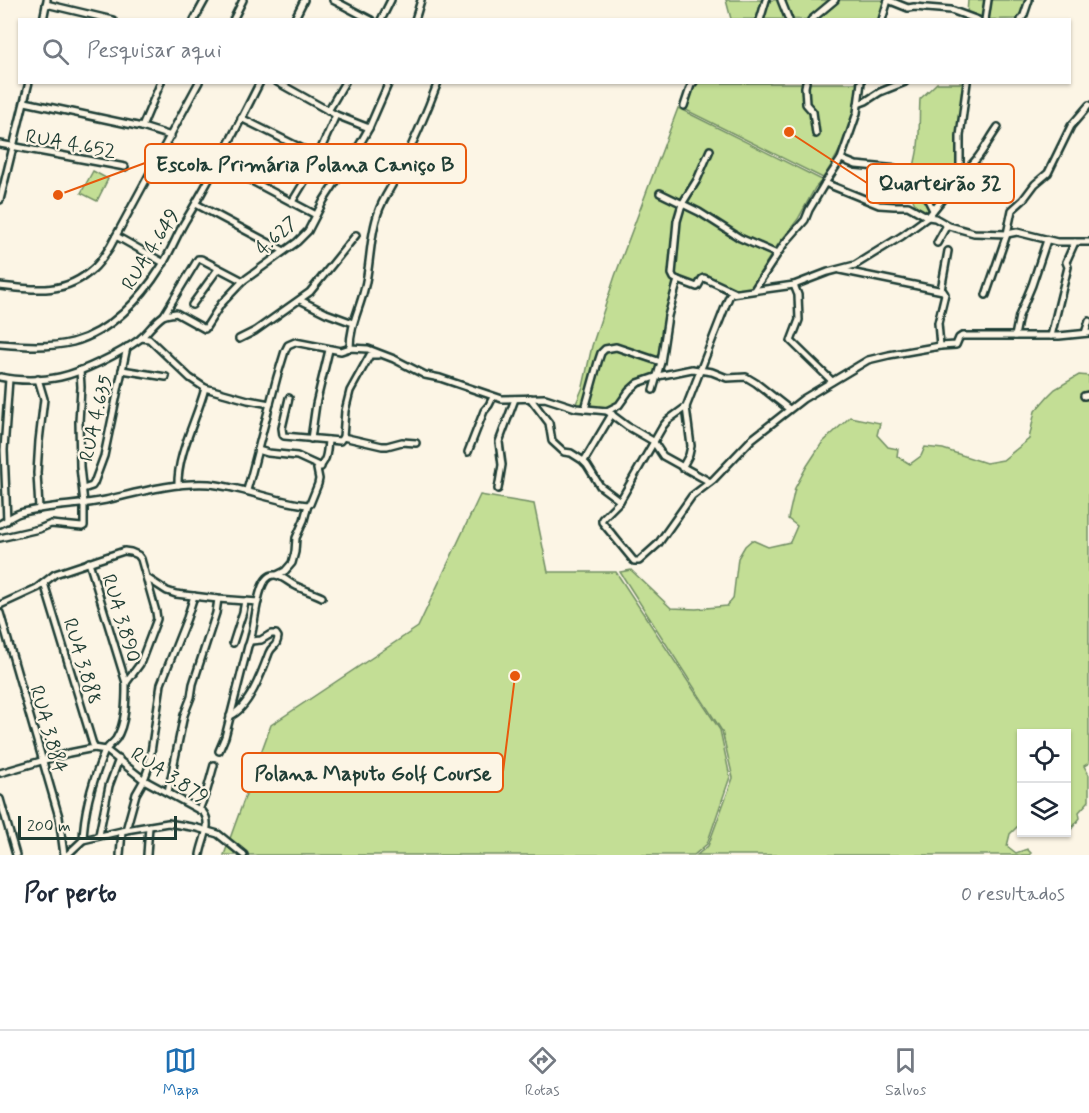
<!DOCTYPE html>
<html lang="pt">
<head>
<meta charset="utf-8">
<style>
	:root { --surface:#fff; --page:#f2f2f3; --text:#1f2937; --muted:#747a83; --line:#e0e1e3; --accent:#1f6fb2 }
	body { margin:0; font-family:Mynerve,sans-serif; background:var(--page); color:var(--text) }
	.controls { position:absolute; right:18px; bottom:18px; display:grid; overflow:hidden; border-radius:0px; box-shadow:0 2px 4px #0004 }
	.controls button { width:54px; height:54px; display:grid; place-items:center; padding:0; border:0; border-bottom:2px solid var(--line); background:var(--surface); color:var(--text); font:30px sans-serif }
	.scale { position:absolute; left:18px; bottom:15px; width:159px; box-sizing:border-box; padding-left:6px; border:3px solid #1f3d34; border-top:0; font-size:16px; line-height:21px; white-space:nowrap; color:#1f3d34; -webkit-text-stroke:4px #fcf5e5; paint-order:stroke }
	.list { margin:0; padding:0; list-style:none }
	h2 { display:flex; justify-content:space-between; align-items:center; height:78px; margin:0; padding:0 24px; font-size:26px }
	h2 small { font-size:20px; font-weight:400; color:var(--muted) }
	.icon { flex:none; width:33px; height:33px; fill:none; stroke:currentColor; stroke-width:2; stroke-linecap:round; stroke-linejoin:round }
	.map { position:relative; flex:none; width:1089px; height:855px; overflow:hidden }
	.search { position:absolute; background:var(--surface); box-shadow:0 2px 4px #0004; left:18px; right:18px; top:18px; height:66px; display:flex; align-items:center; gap:15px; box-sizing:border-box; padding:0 21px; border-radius:0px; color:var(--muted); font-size:22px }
	.sheet { height:174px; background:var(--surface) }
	nav { display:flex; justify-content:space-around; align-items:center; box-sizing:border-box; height:84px; border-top:2px solid var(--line); background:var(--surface); font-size:16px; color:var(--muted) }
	nav a { display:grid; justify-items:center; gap:3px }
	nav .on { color:var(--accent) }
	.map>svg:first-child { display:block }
	.green { fill:#c3de95; stroke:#718e64; stroke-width:1.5 }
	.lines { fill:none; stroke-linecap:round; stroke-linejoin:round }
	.street-casing { stroke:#1f3d34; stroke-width:10 }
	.street { stroke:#fcf5e5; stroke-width:5 }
	.labels { text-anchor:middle; stroke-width:4.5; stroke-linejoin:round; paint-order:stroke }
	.street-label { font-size:20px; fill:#1f3d34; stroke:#fcf5e5 }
	.leader { fill:none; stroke:#e8590c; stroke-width:2 }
	.callout-dot { fill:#e8590c; stroke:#fcf5e5; stroke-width:2 }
	.callout { fill:#fcf5e5; stroke:#e8590c; stroke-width:2 }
	.callout-label { font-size:21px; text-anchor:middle; font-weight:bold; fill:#1f3d34 }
</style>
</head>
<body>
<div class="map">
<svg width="1089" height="855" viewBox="0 0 1089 855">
	<rect width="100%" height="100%" fill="#fcf5e5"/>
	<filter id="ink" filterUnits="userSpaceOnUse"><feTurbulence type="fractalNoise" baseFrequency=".0167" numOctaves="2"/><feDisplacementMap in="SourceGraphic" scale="12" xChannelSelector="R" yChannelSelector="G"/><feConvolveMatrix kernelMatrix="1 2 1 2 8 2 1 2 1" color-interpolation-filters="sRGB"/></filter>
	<g filter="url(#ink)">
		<g class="green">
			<polygon points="726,0 886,0 880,20 731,19"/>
			<polygon points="968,0 1026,0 1019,19 964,20 967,14"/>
			<path d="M 695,83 L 860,83 C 857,95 857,108 853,120 C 846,141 835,160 823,178 L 680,107 L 688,91 Z"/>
			<path d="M 937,83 L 965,83 L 957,136 L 956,180 L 934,207 L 928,212 C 899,206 916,166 918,146 C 920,131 919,115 920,99 Z"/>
			<polygon points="678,108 822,180 815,188 798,219 774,250 751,287 743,290 732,290 705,278 697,286 677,279 657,376 638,382 619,405 607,410 601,408 575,406 583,387 592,346 615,276"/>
			<polygon points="93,171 108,179 97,201 81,193"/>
			<polygon points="1079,375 1089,376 1089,763 1084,766 1089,775 1089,801 1079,812 1080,818 1069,832 1067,831 1066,734 1022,734 1021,823 1010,834 1007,846 1016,853 1027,849 1031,853 1029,855 697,855 708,846 733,778 722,731 620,572 631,570 671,608 696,609 727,606 733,599 738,558 745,546 752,540 768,547 790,542 797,526 788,519 795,488 807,466 822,443 850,417 880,423 877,435 888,447 898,449 897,456 910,464 921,456 925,447 943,449 986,463 1003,460 1029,439 1035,411 1048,396 1055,389"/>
			<polygon points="480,495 534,504 548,572 616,572 720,730 730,777 707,844 694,855 224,855 271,725 418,627"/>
		</g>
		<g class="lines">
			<g class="street-casing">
				<g id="street">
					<polyline points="333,0 371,20"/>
					<polyline points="781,0 789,20"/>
					<polyline points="888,0 908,8 914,7 951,10 978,20"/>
					<polyline points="46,4 113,20"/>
					<polyline points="43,20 47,0"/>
					<polyline points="194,20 205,0"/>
					<polyline points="233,20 243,0"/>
					<polyline points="294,20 304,0"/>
					<polyline points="381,20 391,0"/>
					<polyline points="415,20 421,0"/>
					<polyline points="760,20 766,0"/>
					<polyline points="811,20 835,0"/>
					<polyline points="882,20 888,0"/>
					<polyline points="985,20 988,0"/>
					<polyline points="1021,20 1024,15 1029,0"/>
					<polyline points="277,82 336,115 369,128"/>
					<polyline points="806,82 805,87 806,104 813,112 816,134"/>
					<polyline points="967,82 960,136 960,174 957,181 928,217 902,236 855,265 828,272 794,285 731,294 729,297 686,407 668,420 663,426 620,501 602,519 602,522 634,561 639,561 658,544 692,496 713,480 752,439 803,399 868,360 889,355 940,346 956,345 959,338 962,336 1059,336 1089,333"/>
					<polyline points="25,102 142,127 171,136"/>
					<polyline points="858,104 866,101 880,92 905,82"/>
					<polyline points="684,106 691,85 694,82"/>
					<polyline points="328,111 345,82"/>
					<polyline points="241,118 317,156"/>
					<polyline points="142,127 161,82"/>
					<polyline points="0,144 125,167"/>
					<polyline points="841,159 856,165 898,169 924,192 933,210"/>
					<polyline points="218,163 316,215"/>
					<path d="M 960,174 C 978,163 986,144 998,127"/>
					<polyline points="825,183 879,205 894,206 908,206 928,217 935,218 949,226 974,233 1007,234 1017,232 1057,242 1089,242"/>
					<polyline points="660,193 699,212 740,238 777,254"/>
					<polyline points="0,200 29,82"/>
					<polyline points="292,202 312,169 336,115"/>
					<polyline points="196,204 284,251"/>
					<polyline points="116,236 164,263"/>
					<polyline points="937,243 947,225"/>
					<polyline points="840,270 943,291 945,294 938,323 940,346"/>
					<polyline points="678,280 697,287 698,286 702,279 704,278 734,292"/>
					<polyline points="794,285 798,295 799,320 791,341 832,381"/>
					<path d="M 0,286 C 34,290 65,295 93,269 C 100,263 105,254 110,247 L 199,82"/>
					<polyline points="754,290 784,244 805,220 809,210 825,183 841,159 857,113 861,82"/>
					<polyline points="941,290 948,251"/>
					<polyline points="986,295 1007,234 1012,210 1023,200 1035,184 1048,173 1071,126 1089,105"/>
					<polyline points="300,300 326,313 353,323"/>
					<polyline points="192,305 218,269"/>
					<polyline points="164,315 198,259 201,259 243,281"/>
					<polyline points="1085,333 1089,321"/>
					<polyline points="1015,336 1019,316 1032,285 1047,240"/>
					<polyline points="1051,336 1068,267 1066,262 1075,242"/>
					<polyline points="141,338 149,339 190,378 205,388 248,400 270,404"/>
					<polyline points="239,339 255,331 310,292 356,235"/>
					<path d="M 0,344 C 24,346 49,348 73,342 C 110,332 141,299 161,267 C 170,253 176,237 184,223 C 212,177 236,130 260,82"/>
					<path d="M 350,348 C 350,325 359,311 364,290 C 371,265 369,238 378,213 C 382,200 391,188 397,176 C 412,146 426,114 438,82"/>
					<polyline points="122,370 166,377"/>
					<path d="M 0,377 C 18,381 42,381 60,377 C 83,372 121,353 140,339 C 148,332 154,322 163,316 C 167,314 172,314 176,313 L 205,329 L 221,304 L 243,281 L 297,242 L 308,231 L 324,200 L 356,151 L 369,128 L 389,82"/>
					<polyline points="38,379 44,399 39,441 37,473 39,509"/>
					<polyline points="653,390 661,362 668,316 678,280 674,278 672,274 677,221 682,204 697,180 710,150"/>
					<polyline points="1084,396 1089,395"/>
					<polyline points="289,398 282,428 283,435 284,436 340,441 343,437 382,446 387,446 402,442 416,443"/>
					<polyline points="530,398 549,423 552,441 564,452 571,453 582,460 587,465 600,486 620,501"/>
					<polyline points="585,409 598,362 601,353 605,349 616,347 661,362"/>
					<polyline points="607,411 627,426 653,441 663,456 710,482"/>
					<polyline points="343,437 345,411 350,391 370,355 378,355"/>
					<polyline points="311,439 316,404 329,350"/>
					<polyline points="258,450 268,453 297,456 321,467"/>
					<polyline points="468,452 484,411 489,405 493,397"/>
					<polyline points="584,461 612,414"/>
					<polyline points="682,468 689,455 691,446 686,407"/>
					<path d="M 178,485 C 177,454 197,419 205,388"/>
					<polyline points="83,489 92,486 94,483 104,456 127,347"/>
					<polyline points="498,489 502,465 499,442 515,399"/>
					<polyline points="247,490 251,476 277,377 285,351 288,345 295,342 341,351 350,348 368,349 394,359 425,375 440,378 502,399 545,398 576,408 607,411 619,405 629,391 638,383 658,376 692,369 712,372 727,378 746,377 756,383 789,409"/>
					<polyline points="7,521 4,450 9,379"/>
					<path d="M 0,524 C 6,521 13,515 20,513 C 48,505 78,506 106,500 C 140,492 174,482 209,484 C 243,487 274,502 308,505"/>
					<polyline points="0,538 39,529 51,524 82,527 84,526 84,503 80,467 79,422 81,387 80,370"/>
					<path d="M 277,575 L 285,571 L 292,563 L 295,552 L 296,538 L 304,520 L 308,505 L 310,504 L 318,484 L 319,479 L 317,469 C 327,462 327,452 328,440"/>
					<polyline points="147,578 167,591 176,594 218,599 258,602"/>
					<polyline points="44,583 94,748"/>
					<polyline points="0,605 37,588 55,574 124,551 131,552 138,555 141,559 156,612 157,619 140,664 126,683"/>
					<polyline points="0,613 59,817 64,855"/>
					<polyline points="233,643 243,612 245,601"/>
					<path d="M 230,716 C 249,708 262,672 269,653 C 272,645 277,648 278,637 L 276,634 L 271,634 L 261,640 L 251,641"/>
					<path d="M 219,751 L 225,737 L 248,646 C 256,633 255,573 275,575 C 283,576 289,583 296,586 C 304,590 314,593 322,597"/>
					<path d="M 0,773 L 69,753 L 94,748 L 106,750 L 144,780 L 203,812 C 213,824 202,841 200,855"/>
					<polyline points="168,792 184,715 191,697 193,684 216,613 218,599"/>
					<polyline points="0,799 16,855"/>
					<polyline points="199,810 207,790 214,765"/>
					<polyline points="126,830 136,794 144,780 149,766 161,684 187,618 194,596"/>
					<polyline points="99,835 109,786 119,759"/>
					<path d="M 83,840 C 84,809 92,782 104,753 C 107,747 112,744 116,739 C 126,723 126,701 126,683 L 89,562"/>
					<polyline points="67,855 83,840 126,830 168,823 197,828 218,834 244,855"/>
					<polyline points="120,855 122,831"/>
					<polyline points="147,855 149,826"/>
				</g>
			</g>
			<use href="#street" class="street"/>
		</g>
	</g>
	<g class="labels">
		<g class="street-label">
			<text transform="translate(71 143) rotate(10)" y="7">RUA 4.652</text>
			<text transform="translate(276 235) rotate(-41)" y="7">4.627</text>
			<text transform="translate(150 249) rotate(-58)" y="7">RUA 4.649</text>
			<text transform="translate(95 418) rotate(-77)" y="7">RUA 4.635</text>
			<text transform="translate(122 618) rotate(73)" y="7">RUA 3.890</text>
			<text transform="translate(83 661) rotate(73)" y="7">RUA 3.888</text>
			<text transform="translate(49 729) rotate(74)" y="7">RUA 3.884</text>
			<text transform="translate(170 775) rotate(33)" y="7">RUA 3.879</text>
		</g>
	</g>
	<path class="leader" d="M58 195L145 163M789 132L867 183M515 676L503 772"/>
	<g class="callout-dot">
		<circle cx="58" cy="195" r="6"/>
		<circle cx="789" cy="132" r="6"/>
		<circle cx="515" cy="676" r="6"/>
	</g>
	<g class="callout">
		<rect x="145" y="144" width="321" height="39" rx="6"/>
		<rect x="867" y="164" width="147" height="39" rx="6"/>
		<rect x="242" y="753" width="261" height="39" rx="6"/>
	</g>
	<g class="callout-label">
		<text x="305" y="171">Escola Primária Polana Caniço B</text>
		<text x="940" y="190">Quarteirão 32</text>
		<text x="373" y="780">Polana Maputo Golf Course</text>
	</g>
</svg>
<div class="controls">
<button><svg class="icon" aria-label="locate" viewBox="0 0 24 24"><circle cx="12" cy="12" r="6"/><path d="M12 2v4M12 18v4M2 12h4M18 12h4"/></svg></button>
<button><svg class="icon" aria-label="layers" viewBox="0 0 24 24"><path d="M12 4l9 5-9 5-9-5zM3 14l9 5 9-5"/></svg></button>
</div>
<div class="scale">200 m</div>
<div class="search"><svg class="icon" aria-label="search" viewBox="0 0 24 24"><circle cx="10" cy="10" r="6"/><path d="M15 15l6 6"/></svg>Pesquisar aqui</div>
</div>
<section class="sheet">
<h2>Por perto<small>0 resultados</small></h2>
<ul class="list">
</ul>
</section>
<nav>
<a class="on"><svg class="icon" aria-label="map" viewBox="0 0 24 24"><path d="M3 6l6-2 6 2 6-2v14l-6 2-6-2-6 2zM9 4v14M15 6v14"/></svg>Mapa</a>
<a><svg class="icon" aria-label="directions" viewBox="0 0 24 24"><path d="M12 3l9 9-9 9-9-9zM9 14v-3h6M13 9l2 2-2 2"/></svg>Rotas</a>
<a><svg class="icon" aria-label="saved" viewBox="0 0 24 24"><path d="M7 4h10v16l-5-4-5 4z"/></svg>Salvos</a>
</nav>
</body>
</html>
